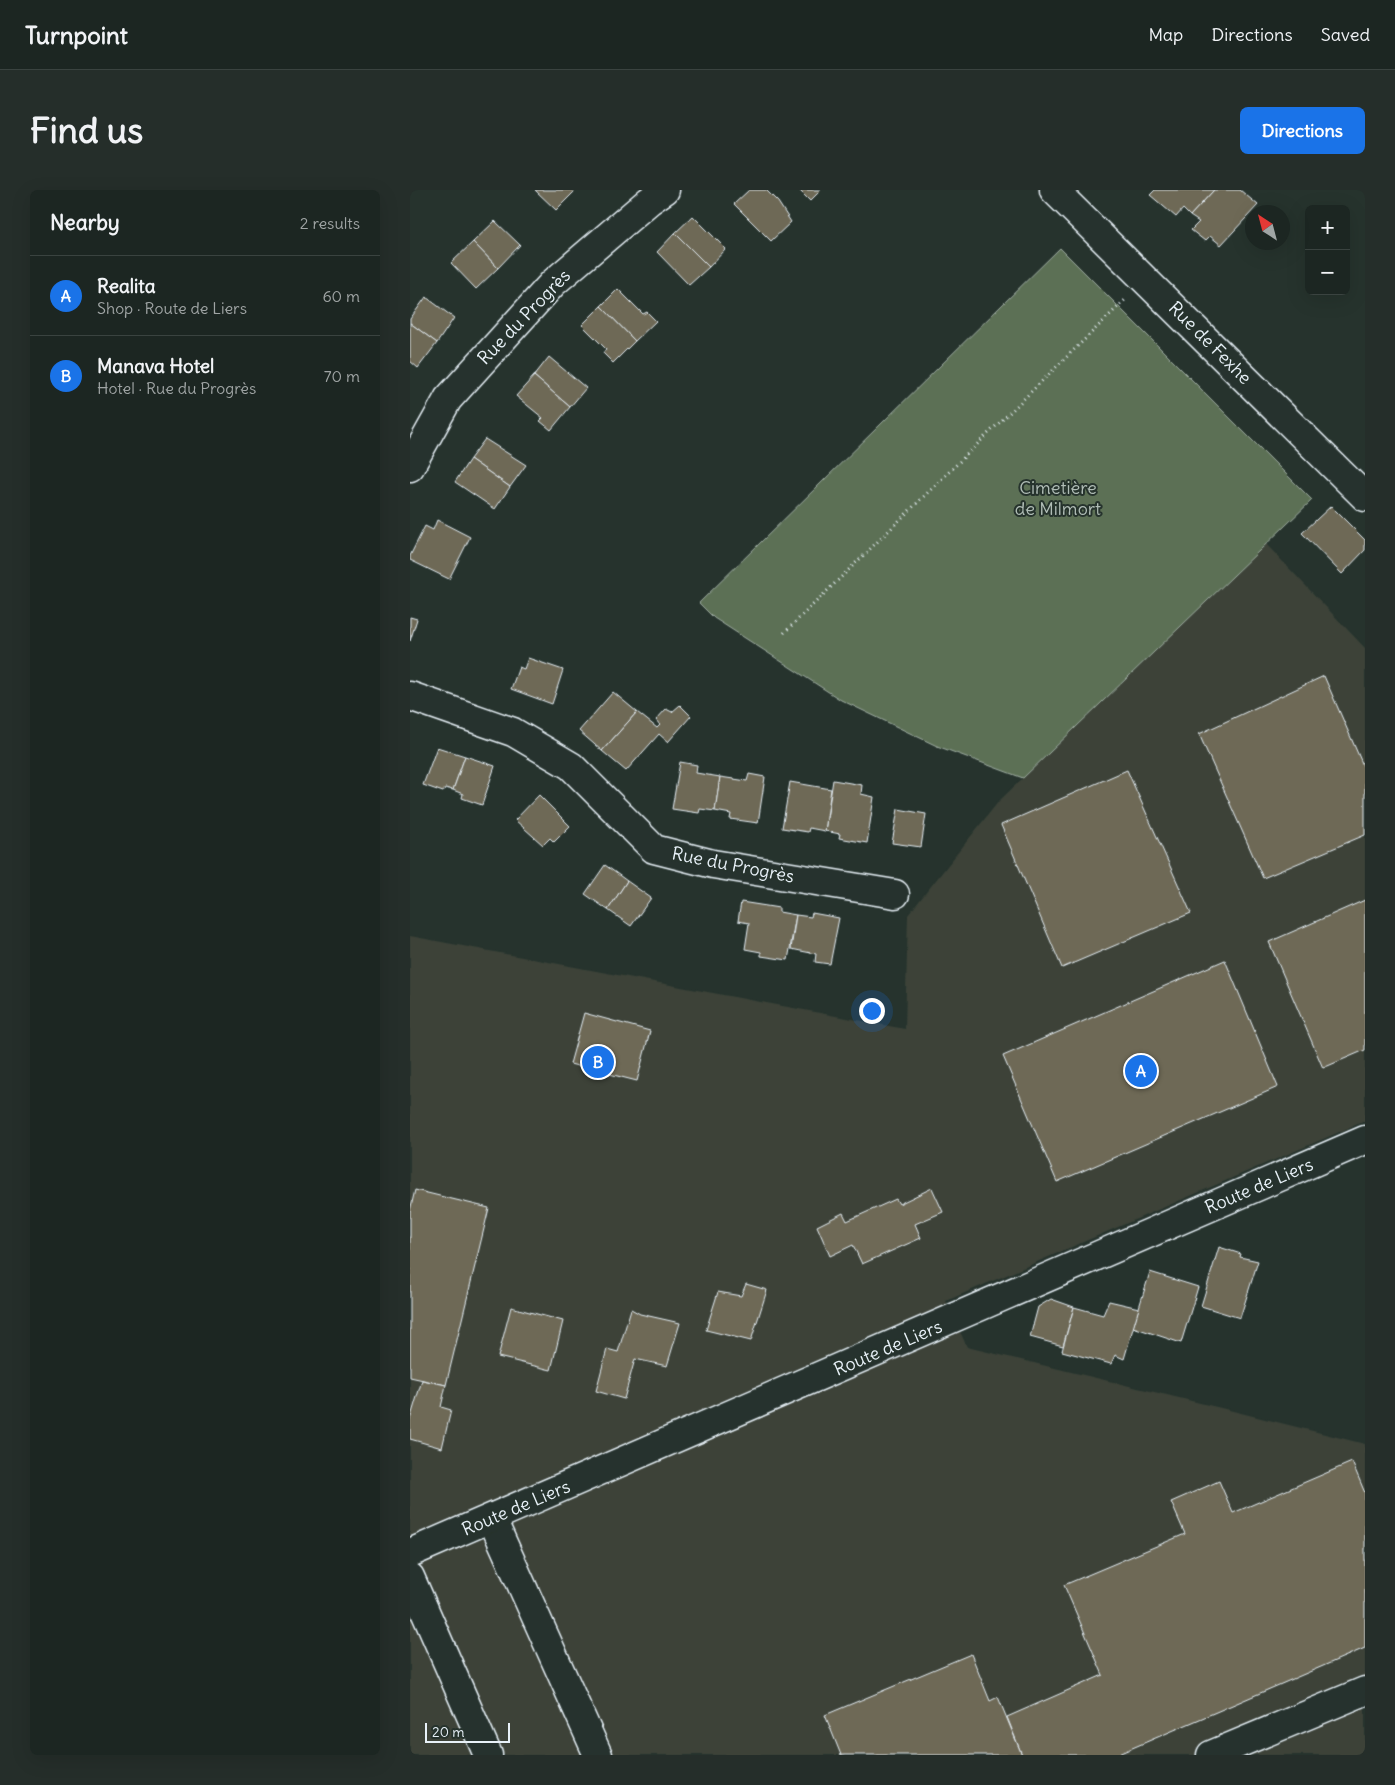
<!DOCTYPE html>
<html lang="en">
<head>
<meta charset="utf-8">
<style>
	:root { --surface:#1c2622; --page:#252e2a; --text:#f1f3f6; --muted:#a0a5a5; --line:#3a4340; --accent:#1a73e8 }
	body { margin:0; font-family:Delius,sans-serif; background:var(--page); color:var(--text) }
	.controls { position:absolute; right:15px; top:15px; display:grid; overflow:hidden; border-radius:8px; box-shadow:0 5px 20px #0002 }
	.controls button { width:45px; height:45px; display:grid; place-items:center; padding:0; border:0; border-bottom:1px solid var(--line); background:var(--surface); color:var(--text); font:25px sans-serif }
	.compass { position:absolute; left:835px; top:15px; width:45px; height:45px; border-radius:50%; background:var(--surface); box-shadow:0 5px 20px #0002; rotate:324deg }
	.scale { position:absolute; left:15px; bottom:12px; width:85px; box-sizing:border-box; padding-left:5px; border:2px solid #e8f1f8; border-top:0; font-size:14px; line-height:18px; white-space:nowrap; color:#e8f1f8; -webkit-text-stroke:4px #26332d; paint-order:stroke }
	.you { position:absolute; left:461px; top:820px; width:18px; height:18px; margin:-12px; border:4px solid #fff; border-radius:50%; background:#1a73e8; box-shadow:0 0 0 8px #1a73e833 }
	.badge { display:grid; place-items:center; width:32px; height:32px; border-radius:50%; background:var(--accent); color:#fff; font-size:16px; font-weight:700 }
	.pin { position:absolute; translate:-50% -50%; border:2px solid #fff; box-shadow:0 1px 5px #0006 }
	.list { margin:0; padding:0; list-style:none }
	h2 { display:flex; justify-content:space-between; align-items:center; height:65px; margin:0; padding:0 20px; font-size:21px }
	h2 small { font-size:16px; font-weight:400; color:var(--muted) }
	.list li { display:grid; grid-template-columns:32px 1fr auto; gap:15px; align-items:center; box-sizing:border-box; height:80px; padding:0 20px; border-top:1px solid var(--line) }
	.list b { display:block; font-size:19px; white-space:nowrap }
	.list p { margin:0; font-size:16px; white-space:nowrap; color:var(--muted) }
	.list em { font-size:16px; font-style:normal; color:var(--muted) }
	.map { position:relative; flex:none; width:955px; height:1565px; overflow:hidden; border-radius:8px }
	header { display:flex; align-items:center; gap:30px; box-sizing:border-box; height:70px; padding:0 25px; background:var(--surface); border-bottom:1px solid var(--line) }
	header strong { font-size:24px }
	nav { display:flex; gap:28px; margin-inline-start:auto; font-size:18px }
	.intro { display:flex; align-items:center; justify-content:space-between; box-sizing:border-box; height:120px; padding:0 30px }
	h1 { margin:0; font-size:35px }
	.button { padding:12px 22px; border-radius:8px; background:var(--accent); color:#fff; font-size:18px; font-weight:700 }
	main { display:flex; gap:30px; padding:0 30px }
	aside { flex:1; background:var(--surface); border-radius:8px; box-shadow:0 5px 20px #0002 }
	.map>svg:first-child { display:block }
	.built { fill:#3c4339 }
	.green { fill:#5c7054; stroke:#a2b0a6 }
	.building { fill:#6e6956; stroke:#e8f1f8 }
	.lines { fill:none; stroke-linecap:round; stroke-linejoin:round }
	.minor-casing { stroke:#e8f1f8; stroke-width:31 }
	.path { stroke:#e8f1f8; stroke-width:3; stroke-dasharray:1 4; stroke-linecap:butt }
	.minor { stroke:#26332d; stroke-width:28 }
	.labels { text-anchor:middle; stroke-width:4; stroke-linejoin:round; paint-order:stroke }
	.street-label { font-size:18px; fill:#e8f1f8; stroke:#26332d }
	.park-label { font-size:18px; fill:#b0bdb6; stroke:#26332d }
</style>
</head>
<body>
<header>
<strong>Turnpoint</strong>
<nav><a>Map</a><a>Directions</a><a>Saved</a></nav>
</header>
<div class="intro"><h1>Find us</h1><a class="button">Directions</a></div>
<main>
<aside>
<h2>Nearby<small>2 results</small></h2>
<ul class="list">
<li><span class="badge">A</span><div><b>Realita</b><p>Shop · Route de Liers</p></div><em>60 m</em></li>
<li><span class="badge">B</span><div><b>Manava Hotel</b><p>Hotel · Rue du Progrès</p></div><em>70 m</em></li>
</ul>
</aside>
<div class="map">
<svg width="955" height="1565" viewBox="0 0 955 1565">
	<rect width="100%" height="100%" fill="#26332d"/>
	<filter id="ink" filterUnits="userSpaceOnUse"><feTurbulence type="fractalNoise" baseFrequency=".02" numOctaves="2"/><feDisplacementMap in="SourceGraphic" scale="10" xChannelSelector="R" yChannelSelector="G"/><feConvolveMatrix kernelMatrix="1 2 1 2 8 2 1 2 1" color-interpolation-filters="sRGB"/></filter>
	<g filter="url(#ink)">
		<polygon class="built" points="856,354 955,458 955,931 536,1111 557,1157 815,1219 955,1254 955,1565 0,1565 0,746 495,839 498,725 589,611"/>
		<polygon class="green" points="650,58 902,310 613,588 527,556 431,510 304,428 289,413"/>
		<g class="building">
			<polygon points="125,0 163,0 164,2 146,20"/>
			<polygon points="339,0 356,0 368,12 381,32 361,51 324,14"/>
			<polygon points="389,0 411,0 400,11"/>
			<polygon points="745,0 804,0 780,26 773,19 766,27 740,5"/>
			<polygon points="804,0 830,0 848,15 811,55 800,46 795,51 781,40 789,32 780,26"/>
			<polygon points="283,26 316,59 299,77 265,43"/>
			<polygon points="85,31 110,55 88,78 63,52"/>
			<polygon points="265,43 299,77 279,95 247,62"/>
			<polygon points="63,52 88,78 66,99 41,73"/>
			<polygon points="208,99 233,124 237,122 246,131 225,151 191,116"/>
			<polygon points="16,107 44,128 27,153 0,133 0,129"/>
			<polygon points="191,116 225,151 203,173 193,163 196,159 172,135"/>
			<polygon points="0,133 27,153 8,178 0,171"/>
			<polygon points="139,167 176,198 160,217 124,186"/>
			<polygon points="124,186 160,217 141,240 130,231 133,228 106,206"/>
			<polygon points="75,249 116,275 100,297 60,269"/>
			<polygon points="60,269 100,297 85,319 45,292"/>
			<polygon points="921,316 955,350 955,360 932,384 892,343"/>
			<polygon points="27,330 60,347 39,389 0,370 0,366 15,336 23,340"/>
			<polygon points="0,427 7,429 0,451"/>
			<polygon points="118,468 153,480 142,514 101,499 109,477 114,479"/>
			<polygon points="914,486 955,580 955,645 853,688 789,544"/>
			<polygon points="203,502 227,522 192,561 169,541"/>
			<polygon points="270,515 281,526 258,552 249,544 216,581 192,561 227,522 247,538 250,535 246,530 256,519 262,522"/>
			<polygon points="27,557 55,566 43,600 35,598 33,602 13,595"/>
			<polygon points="55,566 85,576 72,615 52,608 53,604 43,600"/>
			<polygon points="270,572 287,575 286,583 310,587 305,621 290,619 289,623 262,619"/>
			<polygon points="717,580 781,723 652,778 591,635"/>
			<polygon points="339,584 355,587 348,633 320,629 321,624 305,621 310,587 337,591"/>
			<polygon points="423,590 452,595 451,604 464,607 457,653 429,648 430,644 415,641"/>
			<polygon points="380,592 421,599 415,641 399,638 398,642 372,638"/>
			<polygon points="129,605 160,636 144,652 140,648 133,655 105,630"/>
			<polygon points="488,619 516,624 511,657 482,653"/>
			<polygon points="195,675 217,691 198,720 175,704"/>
			<polygon points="217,691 241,708 221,736 198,720"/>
			<polygon points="955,710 955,860 913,878 859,752"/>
			<polygon points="331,712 369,718 369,722 386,725 378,770 351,766 351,762 335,759 339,733 328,731"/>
			<polygon points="402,723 429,728 420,774 405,772 406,764 381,759 386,725 401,727"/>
			<polygon points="815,770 868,897 647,992 593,866"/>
			<polygon points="174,823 240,841 227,891 160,874"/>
			<polygon points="522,998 533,1022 505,1034 511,1048 452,1074 443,1055 420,1066 407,1036 433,1023 437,1031 486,1009 489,1014"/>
			<polygon points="5,1000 79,1018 36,1195 0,1187 0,1021"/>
			<polygon points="809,1057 831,1064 830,1067 848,1071 830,1128 791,1116"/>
			<polygon points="740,1082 788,1097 771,1153 723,1137"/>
			<polygon points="336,1094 357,1100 341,1151 296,1140 308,1102 331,1106"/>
			<polygon points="641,1109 664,1117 653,1156 620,1147 628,1117"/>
			<polygon points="699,1111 729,1118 714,1169 705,1165 701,1174 652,1161 664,1117 693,1125"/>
			<polygon points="101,1117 153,1131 141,1180 88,1167"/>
			<polygon points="221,1119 230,1124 270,1133 257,1176 225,1169 214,1209 186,1201 197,1159 208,1162"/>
			<polygon points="12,1190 36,1195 31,1217 41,1220 32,1258 0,1249 0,1230"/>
			<polygon points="942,1272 955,1303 955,1458 706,1565 612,1565 597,1527 693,1485 654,1395 775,1344 761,1312 809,1291 823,1323"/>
			<polygon points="561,1464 580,1511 588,1507 612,1565 431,1565 415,1525"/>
		</g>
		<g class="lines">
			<g class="minor-casing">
				<g id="minor">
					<polyline points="644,0 955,307"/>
					<polyline points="0,277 38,209 143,93 239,11 255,0"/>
					<polyline points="0,506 103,542 161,576 244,659 303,674 485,704"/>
					<polyline points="82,1329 188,1565"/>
					<polyline points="0,1363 955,950"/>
					<polyline points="0,1387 78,1565"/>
					<polyline points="801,1565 955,1501"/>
				</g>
			</g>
			<polyline class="path" points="374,443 715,110"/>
			<use href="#minor" class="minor"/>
		</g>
	</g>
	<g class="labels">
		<g class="street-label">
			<text transform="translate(114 127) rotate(-46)" y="6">Rue du Progrès</text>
			<text transform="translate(800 153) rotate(45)" y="6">Rue de Fexhe</text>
			<text transform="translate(323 675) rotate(11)" y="6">Rue du Progrès</text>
			<text transform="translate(849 996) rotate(-23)" y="6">Route de Liers</text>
			<text transform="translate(478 1158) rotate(-23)" y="6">Route de Liers</text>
			<text transform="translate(106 1318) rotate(-23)" y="6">Route de Liers</text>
		</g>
		<g class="park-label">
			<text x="648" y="304">Cimetière<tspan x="648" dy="21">de Milmort</tspan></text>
		</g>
	</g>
</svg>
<div class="controls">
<button>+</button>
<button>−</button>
</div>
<svg class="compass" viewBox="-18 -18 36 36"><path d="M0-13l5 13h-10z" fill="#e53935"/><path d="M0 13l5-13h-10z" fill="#a0a5a5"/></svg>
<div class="scale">20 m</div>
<div class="you"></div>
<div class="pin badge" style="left:731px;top:881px">A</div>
<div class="pin badge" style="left:188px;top:872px">B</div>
</div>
</main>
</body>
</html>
